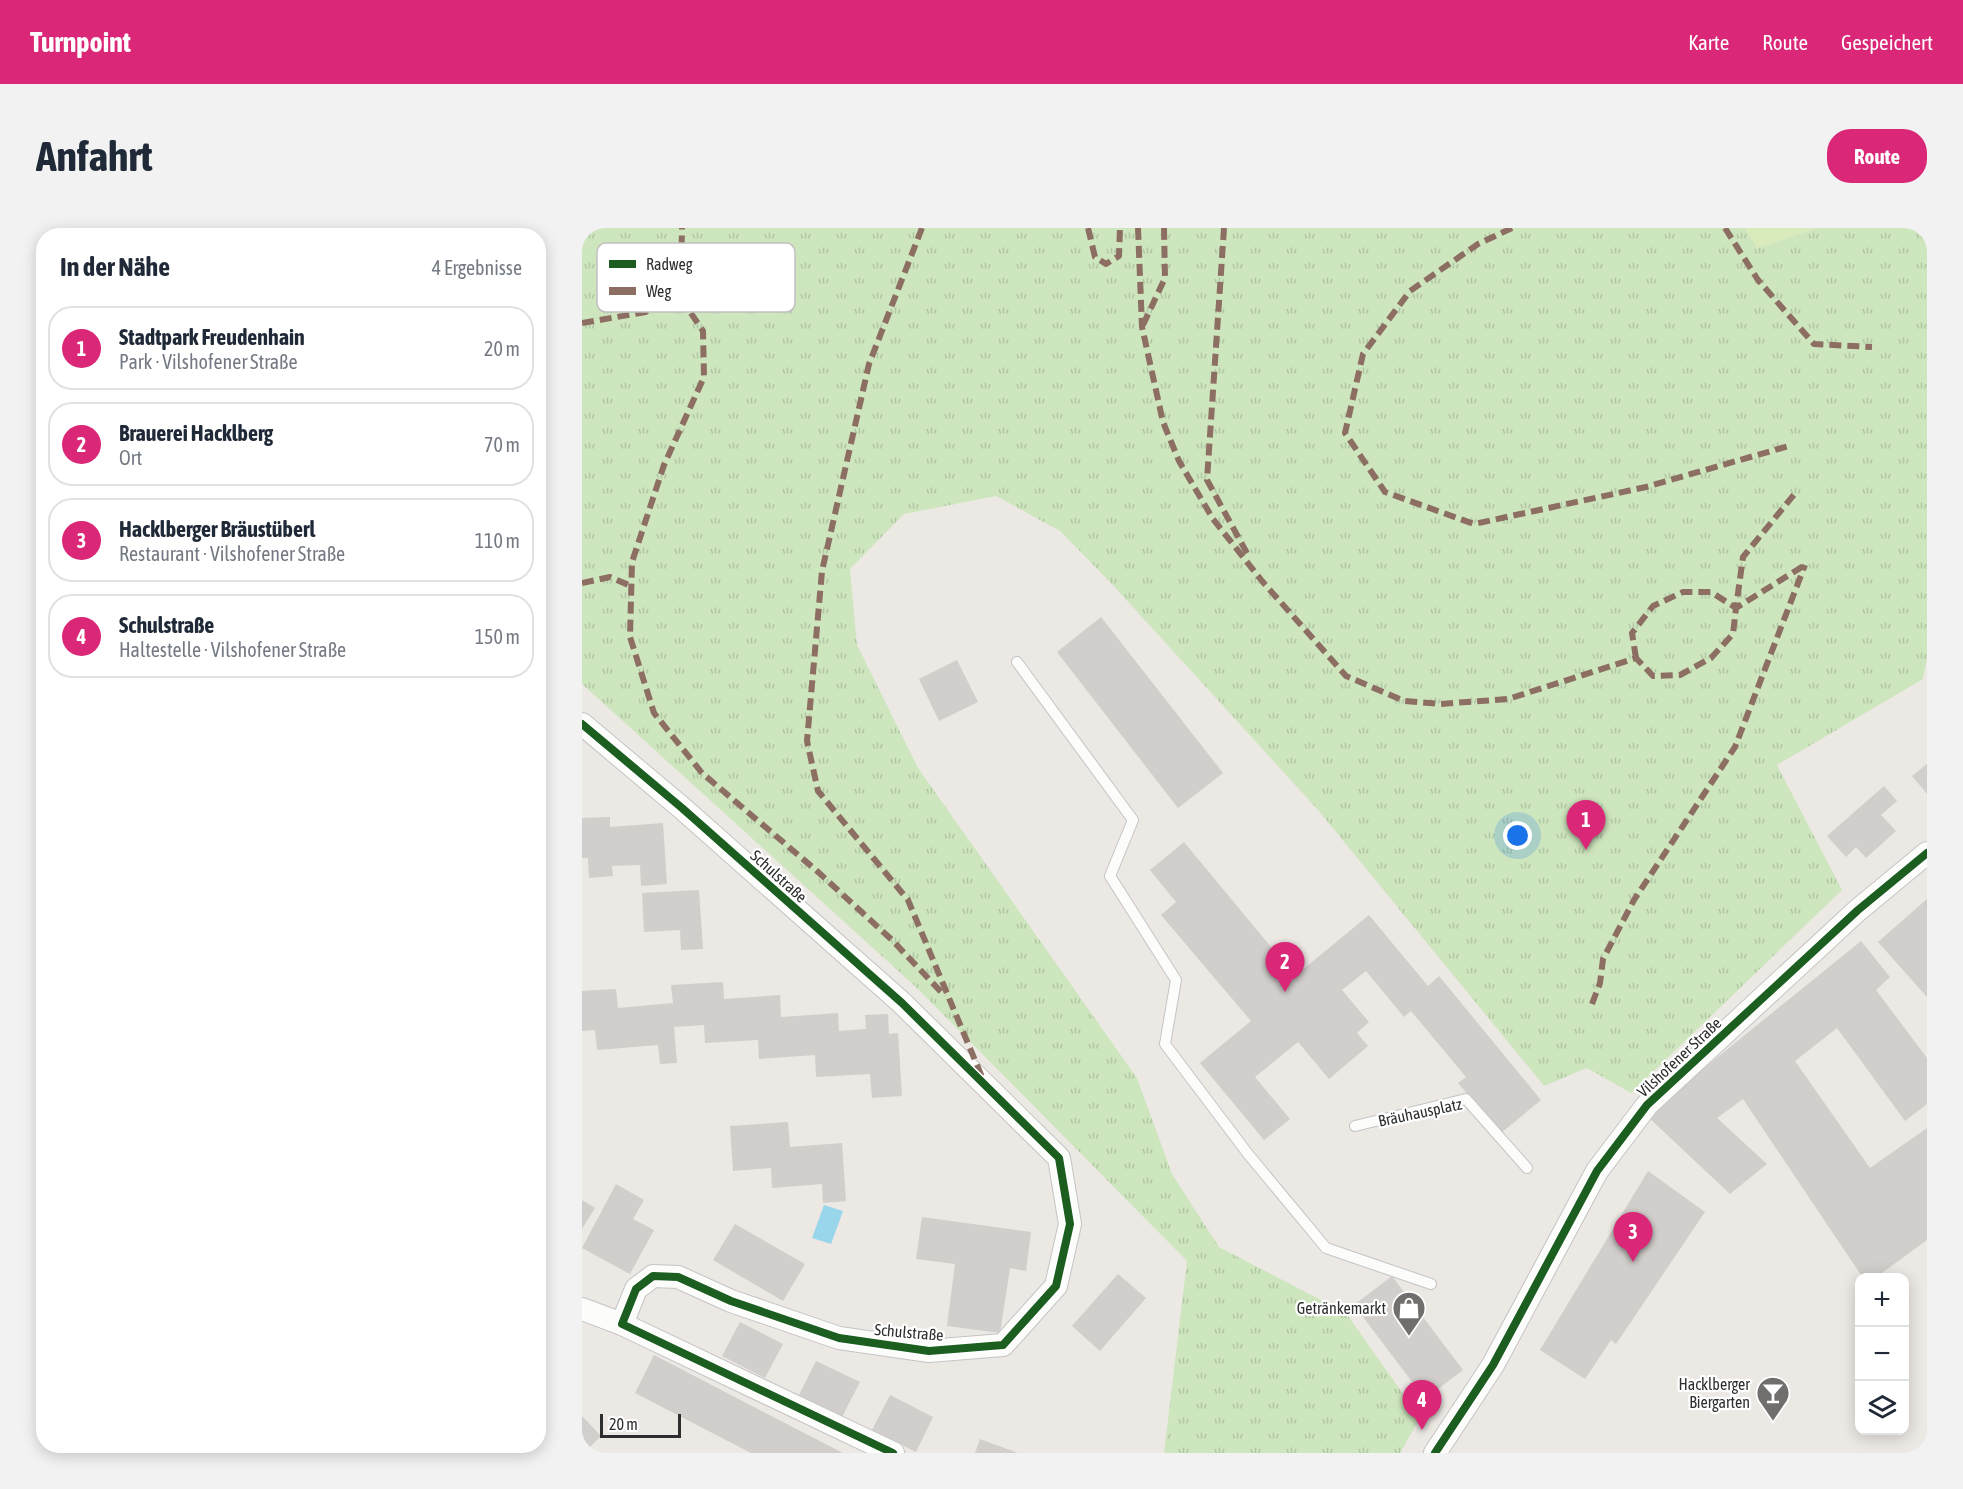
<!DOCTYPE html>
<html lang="de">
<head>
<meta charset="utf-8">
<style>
	:root { --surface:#fff; --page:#f2f2f3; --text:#1f2937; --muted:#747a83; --line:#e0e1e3; --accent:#db2777 }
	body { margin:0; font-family:"Asap Condensed",sans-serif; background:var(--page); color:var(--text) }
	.controls { position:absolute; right:18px; bottom:18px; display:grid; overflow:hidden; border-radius:12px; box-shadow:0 3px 15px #0003 }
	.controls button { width:54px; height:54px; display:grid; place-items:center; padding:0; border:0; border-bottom:2px solid var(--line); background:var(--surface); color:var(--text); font:30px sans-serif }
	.scale { position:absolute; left:18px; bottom:15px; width:81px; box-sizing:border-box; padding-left:6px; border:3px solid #2e2e2e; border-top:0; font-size:16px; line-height:21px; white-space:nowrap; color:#2e2e2e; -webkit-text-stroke:4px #fff; paint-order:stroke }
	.you { position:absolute; left:936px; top:608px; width:21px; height:21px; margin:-15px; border:4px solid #fff; border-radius:50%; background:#1a73e8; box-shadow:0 0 0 9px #1a73e833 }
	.badge { display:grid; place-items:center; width:39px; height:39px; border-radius:50%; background:var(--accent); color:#fff; font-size:20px; font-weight:700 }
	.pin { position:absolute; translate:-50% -50px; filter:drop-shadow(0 2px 3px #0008) }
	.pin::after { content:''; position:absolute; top:32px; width:21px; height:18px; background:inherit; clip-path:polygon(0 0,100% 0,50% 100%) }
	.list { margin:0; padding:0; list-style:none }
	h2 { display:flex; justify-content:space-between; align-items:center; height:78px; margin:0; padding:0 24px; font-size:26px }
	h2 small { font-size:20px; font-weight:400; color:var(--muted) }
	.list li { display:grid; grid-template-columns:39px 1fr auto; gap:18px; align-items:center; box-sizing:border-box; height:84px; margin:0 12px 12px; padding:0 12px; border:2px solid var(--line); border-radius:24px }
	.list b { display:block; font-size:22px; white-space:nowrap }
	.list p { margin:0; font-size:20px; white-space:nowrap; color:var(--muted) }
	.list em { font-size:20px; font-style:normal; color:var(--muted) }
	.icon { flex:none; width:33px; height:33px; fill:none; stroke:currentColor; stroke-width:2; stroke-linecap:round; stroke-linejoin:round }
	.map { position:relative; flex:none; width:1345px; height:1225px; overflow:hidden; border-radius:24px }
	header { display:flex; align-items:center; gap:36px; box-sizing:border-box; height:84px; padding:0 30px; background:var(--accent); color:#fff }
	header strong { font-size:28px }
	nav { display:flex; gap:33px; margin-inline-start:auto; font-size:21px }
	.intro { display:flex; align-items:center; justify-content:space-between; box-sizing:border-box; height:144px; padding:0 36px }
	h1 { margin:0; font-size:42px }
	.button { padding:15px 27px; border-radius:24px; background:var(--accent); color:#fff; font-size:21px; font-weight:700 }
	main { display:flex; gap:36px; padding:0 36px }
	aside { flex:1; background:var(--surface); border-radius:24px; box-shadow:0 3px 15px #0003 }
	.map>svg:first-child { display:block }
	.park { fill:url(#park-tufts) }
	.pitch { fill:#d9eabb }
	.water { fill:#99d6ec }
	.building { fill:#d1cecb }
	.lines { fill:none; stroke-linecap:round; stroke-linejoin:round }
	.service-casing { stroke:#c5c4c5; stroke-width:12 }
	.minor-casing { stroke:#c5c4c5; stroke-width:24 }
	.service { stroke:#fcfcfb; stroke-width:10 }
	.minor { stroke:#fcfcfb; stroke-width:22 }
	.quiet { stroke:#8d6e63; stroke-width:6; stroke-dasharray:12 6; stroke-linecap:butt }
	.cycleway-casing { stroke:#fff; stroke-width:11 }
	.cycleway { stroke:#1b5e20; stroke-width:8 }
	.labels { text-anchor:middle; stroke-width:4.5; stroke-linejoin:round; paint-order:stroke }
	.street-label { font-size:16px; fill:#2e2e2e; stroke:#fff }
	.poi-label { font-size:16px; fill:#2e2e2e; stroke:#fff; text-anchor:end }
	.key { fill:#fff; stroke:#c0c0c0; stroke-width:1.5 }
	.key-label { font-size:16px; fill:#2e2e2e }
</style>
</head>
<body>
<header>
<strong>Turnpoint</strong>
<nav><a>Karte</a><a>Route</a><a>Gespeichert</a></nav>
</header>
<div class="intro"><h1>Anfahrt</h1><a class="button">Route</a></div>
<main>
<aside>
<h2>In der Nähe<small>4 Ergebnisse</small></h2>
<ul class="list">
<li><span class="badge">1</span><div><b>Stadtpark Freudenhain</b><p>Park · Vilshofener Straße</p></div><em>20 m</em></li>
<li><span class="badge">2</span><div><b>Brauerei Hacklberg</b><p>Ort</p></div><em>70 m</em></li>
<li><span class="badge">3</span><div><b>Hacklberger Bräustüberl</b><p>Restaurant · Vilshofener Straße</p></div><em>110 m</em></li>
<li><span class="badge">4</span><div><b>Schulstraße</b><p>Haltestelle · Vilshofener Straße</p></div><em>150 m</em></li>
</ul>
</aside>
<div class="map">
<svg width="1345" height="1225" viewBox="0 0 1345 1225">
	<defs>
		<pattern id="park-tufts" width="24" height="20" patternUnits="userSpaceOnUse" patternTransform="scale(1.5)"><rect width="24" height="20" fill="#cee6be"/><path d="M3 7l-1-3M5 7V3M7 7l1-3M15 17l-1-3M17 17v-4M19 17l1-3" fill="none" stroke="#b1c6a4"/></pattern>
	</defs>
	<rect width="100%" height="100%" fill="#ece8e4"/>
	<polygon class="park" points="0,0 1163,0 1175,20 1235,0 1345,0 1345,430 1341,451 1195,537 1260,662 1049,865 1005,840 962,858 736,582 528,354 478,303 414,268 322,286 268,341 275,417 336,540 555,850 590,946 637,1019 764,1085 838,1190 818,1225 582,1225 605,1033 335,760 0,456"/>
	<polygon class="pitch" points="1163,0 1235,0 1175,20"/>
	<polygon class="water" points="242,977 261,983 249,1016 230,1010"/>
	<g class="building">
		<polygon points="519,389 641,545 596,580 475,424"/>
		<polygon points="375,432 396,474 357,493 337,451"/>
		<polygon points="1345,536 1345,566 1330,548"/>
		<polygon points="1302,558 1315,573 1299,587 1314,603 1284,630 1274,619 1264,629 1245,608"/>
		<polygon points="28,589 28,599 81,595 85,656 59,658 58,637 30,638 31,648 7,650 6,630 0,630 0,590"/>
		<polygon points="602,614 713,748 787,687 846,758 857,748 959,872 919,905 876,855 884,849 829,783 822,789 784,743 760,762 787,794 775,805 786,818 747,851 716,814 673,849 708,891 682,912 618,835 669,793 579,687 594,674 568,642"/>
		<polygon points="117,662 121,721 99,722 98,702 62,704 60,665"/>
		<polygon points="1345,671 1345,769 1296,714"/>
		<polygon points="1279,713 1308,749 1294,762 1345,830 1345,876 1323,893 1255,800 1213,833 1288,940 1345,900 1345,1012 1293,1050 1281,1050 1161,871 1135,890 1185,936 1148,966 1064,887"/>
		<polygon points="141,754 142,771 198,767 199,789 256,785 257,803 284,801 283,787 306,786 307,806 316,805 320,868 290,870 288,846 234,849 233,827 177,831 176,812 123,815 122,797 92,799 95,835 78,836 76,817 15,822 13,802 0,803 0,763 34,761 36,780 91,775 89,757"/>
		<polygon points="206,894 208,919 260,915 264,973 241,975 240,956 190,960 189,940 151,943 148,898"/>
		<polygon points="1066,943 1123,984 1034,1116 1029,1112 1003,1151 958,1122"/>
		<polygon points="34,956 62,972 51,991 72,1002 48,1046 0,1020"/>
		<polygon points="0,972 13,980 0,1001"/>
		<polygon points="340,989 449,1004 444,1043 428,1040 418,1105 365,1098 373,1036 334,1031"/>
		<polygon points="153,996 223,1036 201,1073 131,1032"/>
		<polygon points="536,1046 564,1070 518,1123 490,1098"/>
		<polygon points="810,1048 881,1142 843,1171 772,1077"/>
		<polygon points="158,1094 201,1116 183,1150 140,1128"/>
		<polygon points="72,1127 168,1177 261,1225 169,1225 53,1165"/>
		<polygon points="234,1133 278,1154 260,1189 217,1167"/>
		<polygon points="308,1167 351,1189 334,1224 290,1202"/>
		<polygon points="0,1188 19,1208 2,1225 0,1225"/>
		<polygon points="398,1211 436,1225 393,1225"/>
	</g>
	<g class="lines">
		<g class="service-casing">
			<g id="service">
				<polyline points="435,434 551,592 528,648 594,752 583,816 666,926 744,1020 849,1056"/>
				<polyline points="773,898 884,871 945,940"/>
			</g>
		</g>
		<g class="minor-casing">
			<g id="minor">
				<polyline points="0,496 100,580 320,775 477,930 488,996 474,1058 421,1117 347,1123 257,1110 149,1073 96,1049 71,1048 54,1061 40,1096 311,1225"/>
				<polyline points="0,1081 40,1096"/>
				<polyline points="853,1225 911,1137 1015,943 1065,877 1276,682 1345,625"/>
			</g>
		</g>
		<use href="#service" class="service"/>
		<use href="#minor" class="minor"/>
		<g class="quiet">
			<polyline points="340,0 287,136 240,343 225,513 236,563 326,672 400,849"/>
			<polyline points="506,0 513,29 524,36 537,28 538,0"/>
			<polyline points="556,0 560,99 581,194 597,233 631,291 680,353 764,448 822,473 858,476 926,471 1054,430 1071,448 1098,447 1129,430 1151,406 1154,380 1223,337"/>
			<polyline points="642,0 625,252 666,327"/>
			<polyline points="930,0 896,16 828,63 781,126 763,205 803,264 892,296 1064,259 1210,217"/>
			<polyline points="1143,0 1176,52 1232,116 1290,119"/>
			<polyline points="79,69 102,75 121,103 122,149 82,237 50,334 48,409 72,485 120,545 235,643 310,712 363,768"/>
			<polyline points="0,95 64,84 99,49 100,0"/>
			<polyline points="561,97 583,50 582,0"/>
			<polyline points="0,355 28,349 49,358"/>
			<polyline points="1054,430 1050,405 1071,378 1101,364 1129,364 1154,380 1161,329 1215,263"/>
			<polyline points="1010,776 1018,755 1021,731 1052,672 1153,519 1223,337"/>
		</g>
		<g class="cycleway-casing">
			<g id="cycleway">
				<polyline points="0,496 100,580 320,775 477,930 488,996 474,1058 421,1117 347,1123 257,1110 149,1073 96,1049 71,1048 54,1061 40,1096 311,1225"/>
				<polyline points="853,1225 911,1137 1015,943 1065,877 1276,682 1345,625"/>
			</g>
		</g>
		<use href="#cycleway" class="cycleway"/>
	</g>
	<defs>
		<g id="shop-pin" transform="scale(1.725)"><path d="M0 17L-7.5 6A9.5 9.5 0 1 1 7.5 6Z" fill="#706f6e" stroke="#fff"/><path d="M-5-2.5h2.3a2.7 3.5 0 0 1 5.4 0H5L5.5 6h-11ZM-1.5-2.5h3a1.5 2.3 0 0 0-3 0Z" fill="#fff"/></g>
		<g id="bar-pin" transform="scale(1.725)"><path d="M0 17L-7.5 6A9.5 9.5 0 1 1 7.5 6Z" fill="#706f6e" stroke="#fff"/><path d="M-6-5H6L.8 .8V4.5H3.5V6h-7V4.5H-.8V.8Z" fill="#fff"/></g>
	</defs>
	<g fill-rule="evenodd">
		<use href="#shop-pin" x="827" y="1080"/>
		<use href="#bar-pin" x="1191" y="1165"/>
	</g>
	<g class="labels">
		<g class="street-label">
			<text transform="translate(197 648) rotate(42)" y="6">Schulstraße</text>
			<text transform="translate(1097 829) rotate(-43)" y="6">Vilshofener Straße</text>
			<text transform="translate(838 884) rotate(-12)" y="6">Bräuhausplatz</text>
			<text transform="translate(327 1104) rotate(5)" y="6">Schulstraße</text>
		</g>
		<g class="poi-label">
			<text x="804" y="1086">Getränkemarkt</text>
			<text x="1168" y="1162">Hacklberger<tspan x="1168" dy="18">Biergarten</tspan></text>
		</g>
	</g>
	<rect x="15" y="15" width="198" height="69" rx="9" class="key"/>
	<rect x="27" y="32" width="27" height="8" fill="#1b5e20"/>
	<rect x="27" y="59" width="27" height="8" fill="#8d6e63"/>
	<g class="key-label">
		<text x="64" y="42">Radweg</text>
		<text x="64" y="69">Weg</text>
	</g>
</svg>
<div class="controls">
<button>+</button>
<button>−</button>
<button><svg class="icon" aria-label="layers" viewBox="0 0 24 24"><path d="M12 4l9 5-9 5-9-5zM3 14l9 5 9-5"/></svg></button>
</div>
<div class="scale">20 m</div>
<div class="you"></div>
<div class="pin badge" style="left:1004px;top:622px">1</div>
<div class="pin badge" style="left:703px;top:764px">2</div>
<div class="pin badge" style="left:1051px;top:1034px">3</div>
<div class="pin badge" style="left:840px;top:1202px">4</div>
</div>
</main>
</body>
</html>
